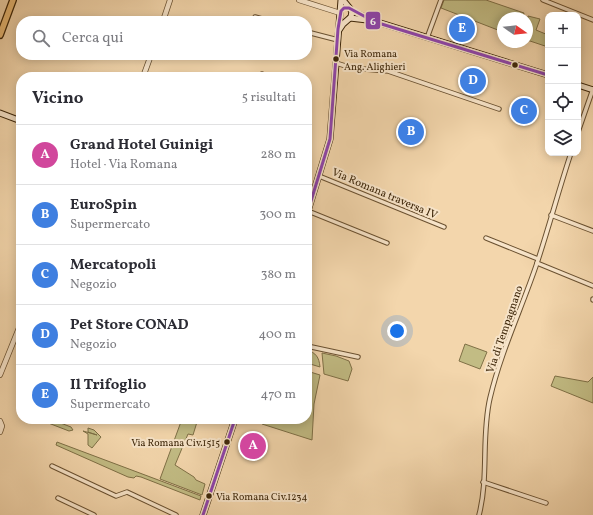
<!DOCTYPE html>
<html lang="it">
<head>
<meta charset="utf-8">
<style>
	:root { --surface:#fff; --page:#f7f7f7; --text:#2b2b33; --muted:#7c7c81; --line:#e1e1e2; --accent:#0f766e }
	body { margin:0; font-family:Vollkorn,serif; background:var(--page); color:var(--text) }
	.controls { position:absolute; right:12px; top:12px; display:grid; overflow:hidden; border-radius:8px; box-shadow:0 2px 10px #0003 }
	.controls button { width:36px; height:36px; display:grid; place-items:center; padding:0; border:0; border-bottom:1px solid var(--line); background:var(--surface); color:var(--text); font:20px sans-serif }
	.compass { position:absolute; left:497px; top:12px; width:36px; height:36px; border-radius:50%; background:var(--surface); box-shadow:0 2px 10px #0003; rotate:104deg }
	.you { position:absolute; left:397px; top:331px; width:14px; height:14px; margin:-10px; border:3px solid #fff; border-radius:50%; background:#1a73e8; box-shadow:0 0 0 6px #1a73e833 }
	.badge { display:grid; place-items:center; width:26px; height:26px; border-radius:50%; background:var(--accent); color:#fff; font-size:13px; font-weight:700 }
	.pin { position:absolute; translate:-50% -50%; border:2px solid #fff; box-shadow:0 1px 4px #0006 }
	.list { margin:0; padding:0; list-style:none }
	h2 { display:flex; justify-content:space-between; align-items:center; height:52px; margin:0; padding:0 16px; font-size:17px }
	h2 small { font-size:13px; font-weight:400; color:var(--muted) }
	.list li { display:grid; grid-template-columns:26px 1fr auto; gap:12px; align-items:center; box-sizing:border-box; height:60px; padding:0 16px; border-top:1px solid var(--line) }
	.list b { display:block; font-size:15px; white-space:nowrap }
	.list p { margin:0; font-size:13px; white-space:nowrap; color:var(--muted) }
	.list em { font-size:13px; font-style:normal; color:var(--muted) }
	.icon { flex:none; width:22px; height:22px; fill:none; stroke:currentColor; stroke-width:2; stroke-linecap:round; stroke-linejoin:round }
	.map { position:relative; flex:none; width:593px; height:515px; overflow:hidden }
	.search { position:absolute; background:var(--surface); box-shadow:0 2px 10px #0003; left:16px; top:16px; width:296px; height:44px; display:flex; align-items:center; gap:10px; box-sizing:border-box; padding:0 14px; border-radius:16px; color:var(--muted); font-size:15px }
	.panel { position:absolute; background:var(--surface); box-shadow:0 2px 10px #0003; left:16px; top:72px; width:296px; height:352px; border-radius:16px }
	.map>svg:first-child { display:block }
	.green { fill:#c2bc84; stroke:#7f7046 }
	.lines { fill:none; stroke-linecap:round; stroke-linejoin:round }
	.minor-casing { stroke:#6a5131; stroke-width:5.5 }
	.tertiary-casing { stroke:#6a5131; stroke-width:6 }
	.secondary-casing { stroke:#3c2508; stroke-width:7 }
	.primary-casing { stroke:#3c2508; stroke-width:8 }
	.minor { stroke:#f7e4c9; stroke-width:3.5 }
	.tertiary { stroke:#f7e4c9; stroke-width:4.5 }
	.secondary { stroke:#f7e4c9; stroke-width:5 }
	.primary { stroke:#eabb76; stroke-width:5.5 }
	.bus-1-casing { stroke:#f7e4c9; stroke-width:6 }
	.bus-1 { stroke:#8e44ad; stroke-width:3 }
	.bus-dot { fill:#3c2508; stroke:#f7e4c9; stroke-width:1.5 }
	.labels { text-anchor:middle; stroke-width:4; stroke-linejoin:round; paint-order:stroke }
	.bus-label { font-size:10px; fill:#3c2508; stroke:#f7e4c9; text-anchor:start }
	.street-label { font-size:11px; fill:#3c2508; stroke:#f7e4c9 }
	.line-badge { stroke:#f7e4c9; stroke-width:1.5 }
	.badge-label { font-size:11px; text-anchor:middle; font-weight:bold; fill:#fff }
</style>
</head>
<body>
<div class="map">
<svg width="593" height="515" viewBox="0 0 593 515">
	<rect width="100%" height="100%" fill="#f3d6ac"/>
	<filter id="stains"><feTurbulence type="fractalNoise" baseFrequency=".005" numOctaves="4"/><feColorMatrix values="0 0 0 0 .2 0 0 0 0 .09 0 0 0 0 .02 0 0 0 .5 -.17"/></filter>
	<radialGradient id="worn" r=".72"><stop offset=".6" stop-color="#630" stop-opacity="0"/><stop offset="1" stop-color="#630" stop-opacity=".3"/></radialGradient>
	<g class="green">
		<polygon points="444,0 486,0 524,13 523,18 503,18 503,32 441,8"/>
		<polygon points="528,16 540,19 536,30 548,35 548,47 527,40"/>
		<polygon points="465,344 487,352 480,369 459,361"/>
		<path d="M 307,350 C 316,353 319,357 320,367 L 307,363 Z"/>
		<polygon points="322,353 336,356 349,361 352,369 348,381 324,374"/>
		<polygon points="307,371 320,375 314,404 312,440 262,424 264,419 307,419"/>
		<polygon points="555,376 588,382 593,377 593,403 551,386"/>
		<polygon points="38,419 50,419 71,427 73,430 69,431"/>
		<polygon points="182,419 197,422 193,435 188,434 175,465 194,477 196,480 205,484 202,495 160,479"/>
		<polygon points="88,428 94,430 101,437 92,448 88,445 88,434 83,431 97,435 88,432"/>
		<polygon points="57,442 201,496 200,500 141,477 136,476 134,478 128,477 56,445"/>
	</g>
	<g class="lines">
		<g class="minor-casing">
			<g id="minor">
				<polyline points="543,0 593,20"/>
				<polyline points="255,17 269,21"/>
				<polyline points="307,32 338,40"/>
				<polyline points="427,38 441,0"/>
				<polyline points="336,63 352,68 388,71 499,109"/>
				<polyline points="262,74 262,77"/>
				<polyline points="578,132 593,89"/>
				<polyline points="319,176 444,227"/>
				<polyline points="308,211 387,243"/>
				<polyline points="551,215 593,231"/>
				<polyline points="486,238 538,259"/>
				<polyline points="537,263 593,286"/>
				<polyline points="593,300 593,299"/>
				<polyline points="307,346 358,357"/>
				<polyline points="52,466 116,496 127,492 176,515"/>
				<polyline points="483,482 546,503"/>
				<polyline points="58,498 94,515"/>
				<path d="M 479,515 C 489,477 481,436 490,398 C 501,351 522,308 537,263 C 549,227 559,189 571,153"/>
			</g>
		</g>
		<g class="tertiary-casing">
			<g id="tertiary">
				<polyline points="299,0 340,13"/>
				<polyline points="163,21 170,0"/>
				<polyline points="143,77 151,55"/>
				<polyline points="0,375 21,323"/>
				<polyline points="0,421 2,426 0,432"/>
			</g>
		</g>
		<g class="secondary-casing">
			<g id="secondary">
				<polyline points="343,0 352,11 371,20 548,75"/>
				<polyline points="350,18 367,20"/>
				<polyline points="339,30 343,24 351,17 352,11"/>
				<polyline points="578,85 593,90"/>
				<polyline points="0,113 21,121"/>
				<polyline points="307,214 330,139 341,0"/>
				<polyline points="203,515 235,419"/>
			</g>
		</g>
		<g class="primary-casing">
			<polyline id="primary" points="0,35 13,0"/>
		</g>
		<use href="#minor" class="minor"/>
		<use href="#tertiary" class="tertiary"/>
		<use href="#secondary" class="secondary"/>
		<use href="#primary" class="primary"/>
		<g class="bus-1-casing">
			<g id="bus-1">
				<polyline points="307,214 330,139 338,29 341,11 344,8 349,8 375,22 548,75"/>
				<polyline points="203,515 235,419"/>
			</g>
		</g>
		<use href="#bus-1" class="bus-1"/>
	</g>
	<g class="bus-dot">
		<circle cx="336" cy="59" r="3.5"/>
		<circle cx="515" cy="65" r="3.5"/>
		<circle cx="227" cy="442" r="3.5"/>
		<circle cx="209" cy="496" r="3.5"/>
	</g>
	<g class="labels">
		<g class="bus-label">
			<text x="344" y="57">Via Romana<tspan x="344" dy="13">Ang. Alighieri</tspan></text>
			<text x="220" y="446" text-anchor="end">Via Romana Civ.1515</text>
			<text x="216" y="500">Via Romana Civ.1234</text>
		</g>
		<g class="street-label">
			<text transform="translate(385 193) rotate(23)" y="4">Via Romana traversa IV</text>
			<text transform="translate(504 329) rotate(-71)" y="4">Via di Tempagnano</text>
		</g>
	</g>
	<rect class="line-badge" x="365" y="11" width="16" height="19" rx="4" fill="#8e44ad"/>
	<g class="badge-label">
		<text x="373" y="25">6</text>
	</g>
	<rect width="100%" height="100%" filter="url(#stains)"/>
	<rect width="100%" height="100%" fill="url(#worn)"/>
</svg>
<div class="controls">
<button>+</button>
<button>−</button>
<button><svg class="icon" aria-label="locate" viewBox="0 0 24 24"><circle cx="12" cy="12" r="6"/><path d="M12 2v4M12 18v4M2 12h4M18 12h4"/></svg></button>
<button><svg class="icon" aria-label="layers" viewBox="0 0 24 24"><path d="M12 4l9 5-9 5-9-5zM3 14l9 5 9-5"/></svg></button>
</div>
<svg class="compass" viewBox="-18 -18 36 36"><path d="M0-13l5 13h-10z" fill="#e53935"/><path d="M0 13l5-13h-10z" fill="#7c7c81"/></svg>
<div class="you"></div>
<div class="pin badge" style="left:253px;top:446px;background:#d1479c">A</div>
<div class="pin badge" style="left:411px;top:132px;background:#3f7fe0">B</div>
<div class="pin badge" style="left:524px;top:111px;background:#3f7fe0">C</div>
<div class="pin badge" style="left:473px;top:81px;background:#3f7fe0">D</div>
<div class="pin badge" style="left:462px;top:29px;background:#3f7fe0">E</div>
<div class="search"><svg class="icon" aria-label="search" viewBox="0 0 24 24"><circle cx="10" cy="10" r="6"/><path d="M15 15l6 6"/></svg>Cerca qui</div>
<section class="panel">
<h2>Vicino<small>5 risultati</small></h2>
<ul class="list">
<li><span class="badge" style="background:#d1479c">A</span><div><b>Grand Hotel Guinigi</b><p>Hotel · Via Romana</p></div><em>280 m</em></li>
<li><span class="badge" style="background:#3f7fe0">B</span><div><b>EuroSpin</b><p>Supermercato</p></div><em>300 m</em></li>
<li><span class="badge" style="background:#3f7fe0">C</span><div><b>Mercatopoli</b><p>Negozio</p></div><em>380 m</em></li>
<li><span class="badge" style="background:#3f7fe0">D</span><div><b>Pet Store CONAD</b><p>Negozio</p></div><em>400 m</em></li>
<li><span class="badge" style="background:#3f7fe0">E</span><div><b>Il Trifoglio</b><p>Supermercato</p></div><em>470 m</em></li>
</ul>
</section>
</div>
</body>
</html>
